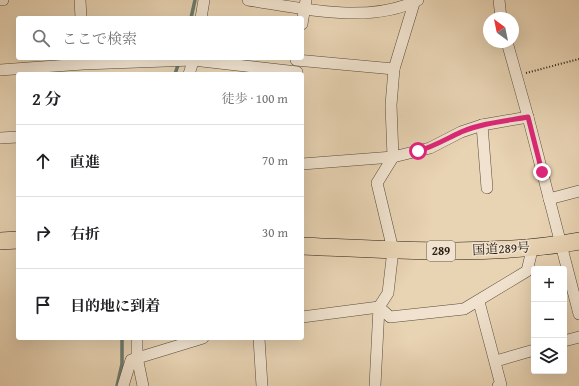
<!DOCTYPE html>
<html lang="ja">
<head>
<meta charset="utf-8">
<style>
	:root { --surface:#fff; --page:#f2f2f2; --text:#202124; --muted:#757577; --line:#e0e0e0 }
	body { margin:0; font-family:"Gentium Book Plus","Noto Serif JP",serif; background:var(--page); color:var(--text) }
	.controls { position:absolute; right:12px; bottom:12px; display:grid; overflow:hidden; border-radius:4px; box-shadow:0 4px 16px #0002 }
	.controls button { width:36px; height:36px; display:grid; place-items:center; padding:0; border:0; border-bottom:1px solid var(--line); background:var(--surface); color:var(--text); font:20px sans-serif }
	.compass { position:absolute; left:483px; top:12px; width:36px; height:36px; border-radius:50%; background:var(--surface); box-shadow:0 4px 16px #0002; rotate:327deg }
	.stop { position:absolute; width:12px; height:12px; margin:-9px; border:3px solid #db2777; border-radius:50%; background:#fff }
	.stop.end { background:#db2777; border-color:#fff; box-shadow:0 1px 4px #0008 }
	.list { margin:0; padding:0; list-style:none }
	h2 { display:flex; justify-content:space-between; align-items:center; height:52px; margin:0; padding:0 16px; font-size:17px }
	h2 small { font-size:13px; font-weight:400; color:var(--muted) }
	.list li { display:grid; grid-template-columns:26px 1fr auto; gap:12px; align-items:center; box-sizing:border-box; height:72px; padding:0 16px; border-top:1px solid var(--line) }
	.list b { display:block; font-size:15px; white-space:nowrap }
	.list em { font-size:13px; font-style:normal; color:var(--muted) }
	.icon { flex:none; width:22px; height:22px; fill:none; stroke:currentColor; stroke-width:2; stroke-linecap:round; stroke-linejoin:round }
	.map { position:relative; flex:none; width:579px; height:386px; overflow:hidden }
	.search { position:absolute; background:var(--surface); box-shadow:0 4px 16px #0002; left:16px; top:16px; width:288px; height:44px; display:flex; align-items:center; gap:10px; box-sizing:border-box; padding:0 14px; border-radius:4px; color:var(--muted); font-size:15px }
	.panel { position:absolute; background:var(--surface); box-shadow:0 4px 16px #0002; left:16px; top:72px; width:288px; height:268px; border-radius:4px }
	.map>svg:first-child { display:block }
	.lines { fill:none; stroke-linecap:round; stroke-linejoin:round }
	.stream { stroke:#6a7b6f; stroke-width:3.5 }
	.minor-casing { stroke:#574c3c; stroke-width:12 }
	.highway-casing { stroke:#271f15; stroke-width:18 }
	.path { stroke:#271f15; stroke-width:2; stroke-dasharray:1 2; stroke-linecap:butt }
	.minor { stroke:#f0e2ce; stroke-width:11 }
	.highway { stroke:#e8d3b3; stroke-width:17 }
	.route { stroke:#db2777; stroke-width:5 }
	.labels { text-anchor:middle; stroke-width:3; stroke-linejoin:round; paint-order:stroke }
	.shield { fill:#f0e2ce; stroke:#635a4c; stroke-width:1 }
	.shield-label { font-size:12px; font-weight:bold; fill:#271f15 }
	.street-label { font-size:13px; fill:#271f15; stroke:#f0e2ce }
</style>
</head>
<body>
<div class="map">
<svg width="579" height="386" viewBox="0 0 579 386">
	<rect width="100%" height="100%" fill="#e8d3b3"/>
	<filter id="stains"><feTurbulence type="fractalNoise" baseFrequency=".005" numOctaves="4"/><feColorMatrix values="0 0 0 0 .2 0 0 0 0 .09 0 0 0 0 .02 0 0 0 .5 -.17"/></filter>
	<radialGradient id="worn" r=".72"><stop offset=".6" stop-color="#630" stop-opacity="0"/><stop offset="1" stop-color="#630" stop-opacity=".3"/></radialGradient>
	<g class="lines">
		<g class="stream">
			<polyline points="191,18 195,0"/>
			<polyline points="175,74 179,62"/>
			<polyline points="117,386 122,364 122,338"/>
		</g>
		<g class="minor-casing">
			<g id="minor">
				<polyline points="0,0 3,0"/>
				<polyline points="80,0 81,18"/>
				<path d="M 248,0 C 300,8 369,25 418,0"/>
				<polyline points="499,0 501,18"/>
				<polyline points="201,18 204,0"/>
				<polyline points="302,24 306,0"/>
				<polyline points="507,42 528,117 579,314"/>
				<polyline points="296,60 394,69"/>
				<polyline points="0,70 83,64 193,60 297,72"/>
				<polyline points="189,74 194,58"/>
				<polyline points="482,125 487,188"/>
				<polyline points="0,138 18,137"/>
				<polyline points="302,164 393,157 430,148 461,132 482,125 528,117"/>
				<polyline points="549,199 579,191"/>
				<polyline points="479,302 501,385 498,386"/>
				<polyline points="302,317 379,307 390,317 464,309 527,271 533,246"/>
				<polyline points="137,338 137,357 143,386"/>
				<polyline points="259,338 262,386"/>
				<polyline points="564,341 579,337"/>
				<polyline points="496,361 534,350"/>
				<polyline points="123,386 131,360 203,338"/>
				<polyline points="375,386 379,307 388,293 393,250 377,183 393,157 391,105 394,69 415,0"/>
			</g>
		</g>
		<g class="highway-casing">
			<g id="highway">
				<polyline points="0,241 18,240"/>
				<path d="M 302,246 C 392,250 490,257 579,241"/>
			</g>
		</g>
		<polyline class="path" points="526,73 579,59"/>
		<use href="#minor" class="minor"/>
		<use href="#highway" class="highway"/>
	</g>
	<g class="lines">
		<path class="route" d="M 418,151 C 433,147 446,139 461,132 C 482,123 506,121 528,117 L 542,172"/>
	</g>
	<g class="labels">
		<rect class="shield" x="427" y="241" width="28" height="20" rx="3"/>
		<g class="shield-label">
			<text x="441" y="255">289</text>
		</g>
		<g class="street-label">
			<text transform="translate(501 248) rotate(-3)" y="5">国道289号</text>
		</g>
	</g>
	<rect width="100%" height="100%" filter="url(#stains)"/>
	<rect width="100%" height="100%" fill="url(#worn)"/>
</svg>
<div class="controls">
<button>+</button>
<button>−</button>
<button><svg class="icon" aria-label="layers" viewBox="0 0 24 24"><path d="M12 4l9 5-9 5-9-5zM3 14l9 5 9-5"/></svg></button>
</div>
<svg class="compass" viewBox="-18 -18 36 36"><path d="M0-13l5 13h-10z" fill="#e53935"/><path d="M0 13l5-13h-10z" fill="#757577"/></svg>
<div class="stop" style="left:418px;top:151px"></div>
<div class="stop end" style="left:542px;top:172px"></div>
<div class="search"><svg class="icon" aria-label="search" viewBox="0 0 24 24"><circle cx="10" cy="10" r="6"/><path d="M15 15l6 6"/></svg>ここで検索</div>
<section class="panel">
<h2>2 分<small>徒歩 · 100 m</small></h2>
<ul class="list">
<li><svg class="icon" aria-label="ahead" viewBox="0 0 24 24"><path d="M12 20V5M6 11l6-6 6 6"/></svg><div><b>直進</b></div><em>70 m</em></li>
<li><svg class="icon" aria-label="right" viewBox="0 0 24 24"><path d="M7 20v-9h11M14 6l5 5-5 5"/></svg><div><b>右折</b></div><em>30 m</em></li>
<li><svg class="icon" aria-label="arrive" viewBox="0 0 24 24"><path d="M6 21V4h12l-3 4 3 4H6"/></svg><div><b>目的地に到着</b></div></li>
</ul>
</section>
</div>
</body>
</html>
